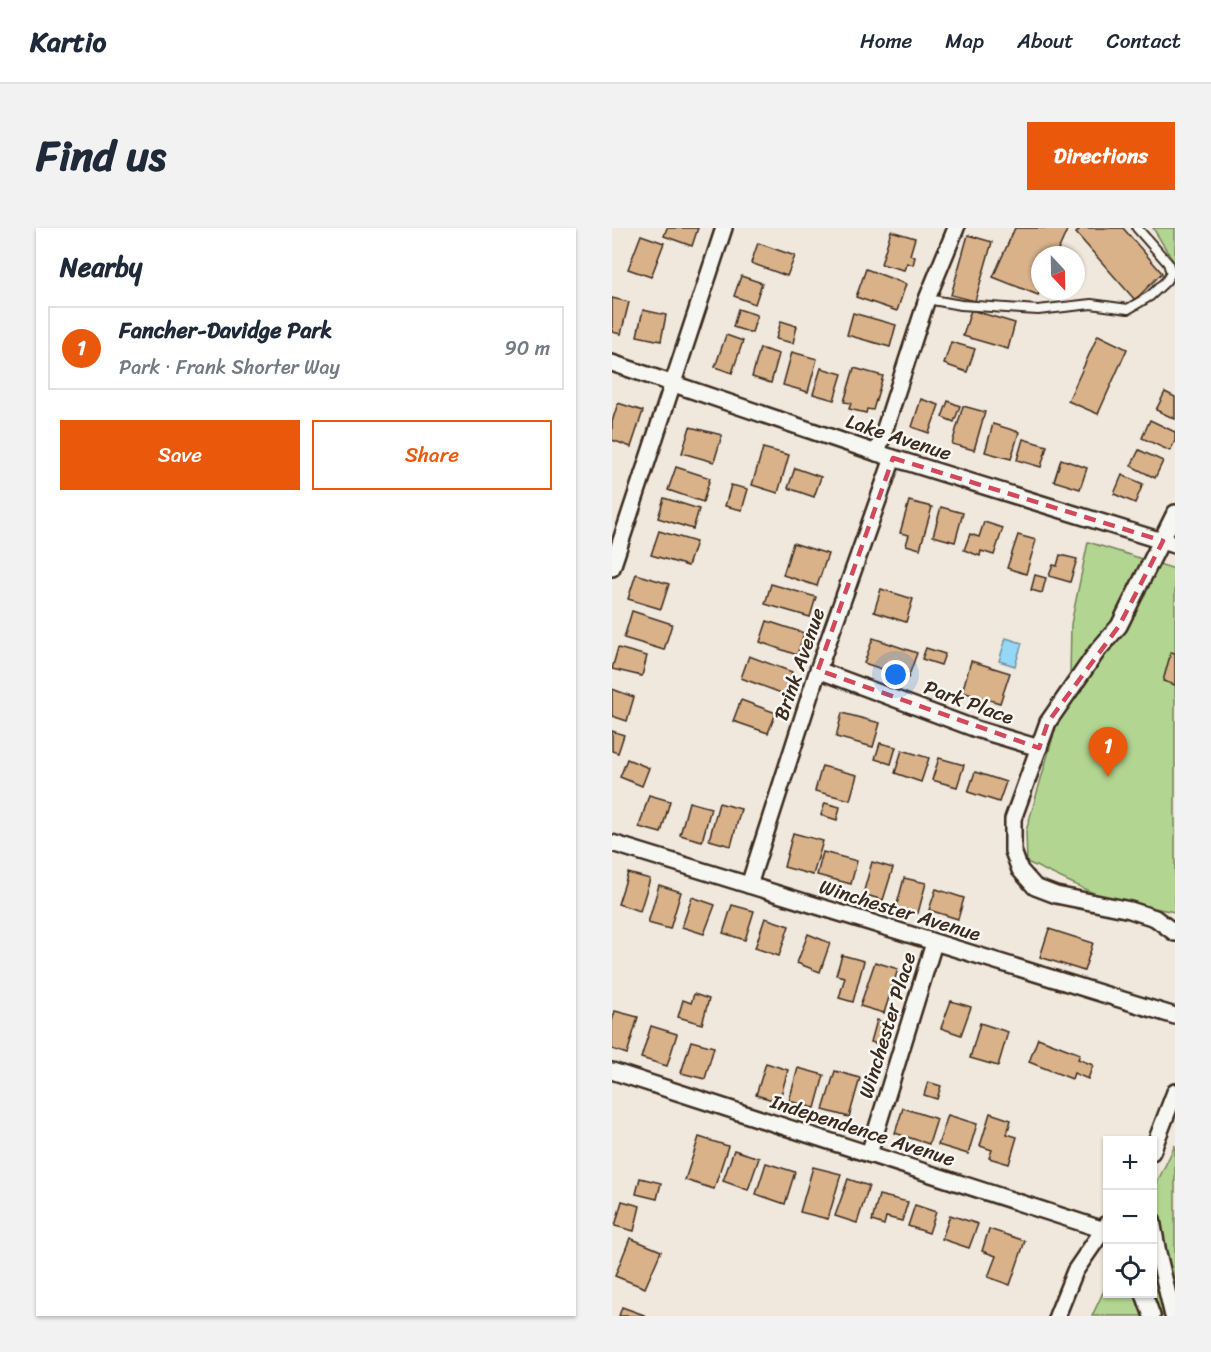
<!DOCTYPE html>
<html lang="en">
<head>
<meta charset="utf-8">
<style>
	:root { --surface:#fff; --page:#f2f2f3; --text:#1f2937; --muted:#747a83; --line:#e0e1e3; --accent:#ea580c }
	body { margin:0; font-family:Sriracha,sans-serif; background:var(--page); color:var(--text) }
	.controls { position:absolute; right:18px; bottom:18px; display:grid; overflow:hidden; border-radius:0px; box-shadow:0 2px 4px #0004 }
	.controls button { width:54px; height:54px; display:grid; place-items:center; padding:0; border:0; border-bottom:2px solid var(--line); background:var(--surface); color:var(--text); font:30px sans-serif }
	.compass { position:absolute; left:419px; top:18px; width:54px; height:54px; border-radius:50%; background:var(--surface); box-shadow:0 2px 4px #0004; rotate:158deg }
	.you { position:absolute; left:284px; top:447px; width:21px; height:21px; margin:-15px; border:4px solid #fff; border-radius:50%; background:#1a73e8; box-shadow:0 0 0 9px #1a73e833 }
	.badge { display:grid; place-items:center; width:39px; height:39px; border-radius:50%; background:var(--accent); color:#fff; font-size:20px; font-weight:700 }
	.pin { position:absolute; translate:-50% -50px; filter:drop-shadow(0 2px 3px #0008) }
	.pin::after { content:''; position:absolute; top:32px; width:21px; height:18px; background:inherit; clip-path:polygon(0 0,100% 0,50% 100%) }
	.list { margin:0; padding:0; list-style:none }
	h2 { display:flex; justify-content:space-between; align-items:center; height:78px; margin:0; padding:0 24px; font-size:26px }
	h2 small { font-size:20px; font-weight:400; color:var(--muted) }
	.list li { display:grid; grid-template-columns:39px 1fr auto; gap:18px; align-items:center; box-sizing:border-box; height:84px; margin:0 12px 12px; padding:0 12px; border:2px solid var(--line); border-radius:0px }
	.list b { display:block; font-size:22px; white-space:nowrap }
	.list p { margin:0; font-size:20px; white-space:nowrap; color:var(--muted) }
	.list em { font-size:20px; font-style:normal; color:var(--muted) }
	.actions { display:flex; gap:12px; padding:18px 24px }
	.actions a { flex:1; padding:14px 0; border:2px solid var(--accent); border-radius:0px; text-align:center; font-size:21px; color:var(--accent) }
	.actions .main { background:var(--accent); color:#fff }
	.icon { flex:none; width:33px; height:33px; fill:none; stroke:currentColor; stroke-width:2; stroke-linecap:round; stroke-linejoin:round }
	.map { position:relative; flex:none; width:563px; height:1088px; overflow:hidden; border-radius:0px }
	header { display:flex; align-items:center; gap:36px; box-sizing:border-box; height:84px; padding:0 30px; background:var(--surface); border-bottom:2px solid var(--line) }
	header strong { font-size:28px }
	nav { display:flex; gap:33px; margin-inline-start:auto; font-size:21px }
	.intro { display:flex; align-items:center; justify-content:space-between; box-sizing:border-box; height:144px; padding:0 36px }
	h1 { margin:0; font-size:42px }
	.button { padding:15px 27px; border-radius:0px; background:var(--accent); color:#fff; font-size:21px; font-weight:700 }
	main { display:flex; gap:36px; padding:0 36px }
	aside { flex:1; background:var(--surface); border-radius:0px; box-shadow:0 2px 4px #0004 }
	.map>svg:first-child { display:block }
	.green { fill:#b2d691; stroke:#768058; stroke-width:1.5 }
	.water { fill:#95d7f7; stroke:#7192a0; stroke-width:1.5 }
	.building { fill:#d9b28a; stroke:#3b2a1e; stroke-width:1.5 }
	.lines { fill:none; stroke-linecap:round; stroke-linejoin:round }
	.lane-casing { stroke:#3b2a1e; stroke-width:12 }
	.street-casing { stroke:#3b2a1e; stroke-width:20 }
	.lane { stroke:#f6f6f2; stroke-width:8 }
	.street { stroke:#f6f6f2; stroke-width:15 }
	.marked { fill:none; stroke:#d1495b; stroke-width:4.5; stroke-dasharray:12 8; stroke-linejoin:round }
	.labels { text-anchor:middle; stroke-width:5; stroke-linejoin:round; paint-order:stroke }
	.street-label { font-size:20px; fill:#3b2a1e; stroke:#f6f6f2 }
</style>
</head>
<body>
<header>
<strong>Kartio</strong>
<nav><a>Home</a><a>Map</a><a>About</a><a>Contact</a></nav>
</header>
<div class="intro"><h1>Find us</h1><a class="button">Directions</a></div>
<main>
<aside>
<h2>Nearby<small></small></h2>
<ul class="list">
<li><span class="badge">1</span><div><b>Fancher-Davidge Park</b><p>Park · Frank Shorter Way</p></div><em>90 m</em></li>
</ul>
<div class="actions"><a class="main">Save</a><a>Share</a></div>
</aside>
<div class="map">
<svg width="563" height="1088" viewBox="0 0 563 1088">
	<rect width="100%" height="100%" fill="#f0e8dd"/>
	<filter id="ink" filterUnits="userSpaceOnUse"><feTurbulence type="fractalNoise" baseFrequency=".0167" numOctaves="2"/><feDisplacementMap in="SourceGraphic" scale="12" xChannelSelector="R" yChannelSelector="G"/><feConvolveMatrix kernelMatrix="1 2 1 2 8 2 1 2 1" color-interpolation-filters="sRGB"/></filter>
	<g filter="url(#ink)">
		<g class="green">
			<polygon points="541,0 563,0 563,36"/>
			<polygon points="476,314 563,341 563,684 494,671 415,634 414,603 458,450 459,396"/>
			<polygon points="563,917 563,1088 480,1088 495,1056 496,1066 540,1066 541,963"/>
		</g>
		<polygon class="water" points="394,410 410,415 403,438 387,433"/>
		<g class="building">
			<polygon points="55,0 86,0 80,18 52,8"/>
			<polygon points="403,0 456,0 444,27 428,27 428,63 426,67 381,49"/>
			<polygon points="469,0 511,0 550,45 523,72 464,5"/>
			<polygon points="279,3 303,10 298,27 303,29 301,37 295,35 292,42 269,36"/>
			<polygon points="29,7 52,15 39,49 16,41"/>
			<polygon points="356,7 380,14 363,73 339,67"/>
			<polygon points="146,15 183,28 175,48 139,35"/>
			<polygon points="254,41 294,56 285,83 244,69"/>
			<polygon points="129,48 150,55 143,76 122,68"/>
			<polygon points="0,70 17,74 9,106 0,104"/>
			<polygon points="126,81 145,87 140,105 121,99"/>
			<polygon points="31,82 54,87 49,113 25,108"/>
			<polygon points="359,82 403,95 396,121 351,108"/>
			<polygon points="241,85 284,97 278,119 235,107"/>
			<polygon points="169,93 185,98 181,115 164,111"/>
			<polygon points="114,107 131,113 120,145 103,139"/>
			<polygon points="486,107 515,121 486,186 456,173"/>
			<polygon points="339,114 363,121 355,144 332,136"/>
			<polygon points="148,120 167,126 159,155 140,149"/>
			<polygon points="180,124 205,131 196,164 171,157"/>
			<polygon points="209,140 230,146 222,172 201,166"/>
			<polygon points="242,140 271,148 261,182 255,181 254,185 237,181 239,175 232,174"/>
			<polygon points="553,164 563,169 563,191 544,182"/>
			<polygon points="309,171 327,177 317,205 300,199"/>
			<polygon points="336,173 348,178 342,194 330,189"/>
			<polygon points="6,175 31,183 19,219 0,212 0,194"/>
			<polygon points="351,178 373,184 362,222 340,216"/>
			<polygon points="538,192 563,204 563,213 558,223 530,210"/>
			<polygon points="381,196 407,204 399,231 373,224"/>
			<polygon points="78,199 110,207 102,234 70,225"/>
			<polygon points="411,211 435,218 429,239 405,232"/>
			<polygon points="151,220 177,227 166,265 140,257"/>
			<polygon points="527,222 551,233 543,250 519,238"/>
			<polygon points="449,231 475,240 468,261 442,253"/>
			<polygon points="64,239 98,250 91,274 56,262"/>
			<polygon points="183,240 209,249 202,269 176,260"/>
			<polygon points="510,247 531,256 523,275 502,266"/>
			<polygon points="119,257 136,261 130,282 113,278"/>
			<polygon points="52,270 87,281 81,301 46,290"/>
			<polygon points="297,273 320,279 308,321 294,317 297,307 288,305"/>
			<polygon points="329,279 351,285 343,314 321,308"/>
			<polygon points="372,294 391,300 382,327 369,323 368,328 352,322 358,306 367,309"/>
			<polygon points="47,303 84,314 76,338 39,327"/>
			<polygon points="406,307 424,312 414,346 395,340"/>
			<polygon points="181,315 216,326 205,358 171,347"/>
			<polygon points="448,327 465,331 458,354 437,348 441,337 445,338"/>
			<polygon points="24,346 57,356 49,381 16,371"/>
			<polygon points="423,347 434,350 430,365 419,362"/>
			<polygon points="159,356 204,369 198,389 153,376"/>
			<polygon points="269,361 301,371 294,394 262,384"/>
			<polygon points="20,383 60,396 52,422 12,410"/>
			<polygon points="155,393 192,405 185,427 148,414"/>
			<polygon points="261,410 305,425 296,450 252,435"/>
			<polygon points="6,420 35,428 30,448 0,441"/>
			<polygon points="314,420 333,426 329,437 310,431"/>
			<polygon points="559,424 563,425 563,457 551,453"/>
			<polygon points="137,428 180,444 172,466 129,450"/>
			<polygon points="359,433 398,445 388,475 350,464"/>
			<polygon points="0,461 22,469 15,493 0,488"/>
			<polygon points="129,472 164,485 156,505 121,493"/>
			<polygon points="230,485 268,495 261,519 224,509"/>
			<polygon points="0,503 12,507 6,525 0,523"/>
			<polygon points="268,515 284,519 279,536 263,531"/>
			<polygon points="290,522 317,530 309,554 283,545"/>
			<polygon points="327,530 352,537 345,559 320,552"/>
			<polygon points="15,531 37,540 30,558 8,549"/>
			<polygon points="210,538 245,547 238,572 203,563"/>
			<polygon points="363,544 394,554 387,574 356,564"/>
			<polygon points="37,567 58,573 49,605 27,599"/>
			<polygon points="77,574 99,580 90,613 68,607"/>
			<polygon points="107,575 129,581 119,618 97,612"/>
			<polygon points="213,575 228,579 225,592 209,587"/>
			<polygon points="181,605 211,613 201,647 172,639"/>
			<polygon points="211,624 245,633 239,656 205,647"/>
			<polygon points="260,634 281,640 271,672 251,666"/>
			<polygon points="16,645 38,651 28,683 6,676"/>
			<polygon points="292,650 314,655 306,685 284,680"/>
			<polygon points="47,657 69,664 58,701 36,695"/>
			<polygon points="324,661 352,670 346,691 317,682"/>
			<polygon points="80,669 103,677 92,706 70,699"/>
			<polygon points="120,677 142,683 133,712 111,705"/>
			<polygon points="153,690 177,698 167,728 143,720"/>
			<polygon points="437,701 481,715 472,743 428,729"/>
			<polygon points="196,706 218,715 208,744 185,735"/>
			<polygon points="230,727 252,733 241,774 227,770 233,749 224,747"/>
			<polygon points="263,734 286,741 272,785 248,778"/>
			<polygon points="82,766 97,771 90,796 66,789 71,772 79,775"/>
			<polygon points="339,773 359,779 349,807 329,800"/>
			<polygon points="3,783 26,789 15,826 0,821 0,793"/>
			<polygon points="265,792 278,796 272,818 259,814"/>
			<polygon points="368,795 396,804 386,838 358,830"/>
			<polygon points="39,798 65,806 55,838 29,830"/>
			<polygon points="426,810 468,826 466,831 481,837 476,851 462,845 460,851 417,834"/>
			<polygon points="79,813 102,819 93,851 69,845"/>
			<polygon points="154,835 176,842 167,874 144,867"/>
			<polygon points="186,840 212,847 203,880 177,873"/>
			<polygon points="223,843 248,850 237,889 211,882"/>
			<polygon points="316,854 329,858 325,871 312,867"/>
			<polygon points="291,880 325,891 317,916 283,905"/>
			<polygon points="378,885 399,892 395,906 405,909 397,936 377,930 380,922 368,918"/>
			<polygon points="336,887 365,896 356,926 326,917"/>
			<polygon points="87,909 116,918 102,961 73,952"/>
			<polygon points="122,922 147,930 136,962 111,953"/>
			<polygon points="154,935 183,944 173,976 144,966"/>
			<polygon points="201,939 229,946 216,991 188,984"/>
			<polygon points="28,950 49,955 45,971 24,966"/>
			<polygon points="236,951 257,958 245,995 223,988"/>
			<polygon points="267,967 296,974 290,993 274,989 272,997 260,993"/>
			<polygon points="10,973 28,978 22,1003 3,998"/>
			<polygon points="303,977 324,984 317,1005 296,998"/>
			<polygon points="338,987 366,996 357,1020 330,1011"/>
			<polygon points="377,1001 413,1013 398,1057 376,1049 384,1028 370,1023"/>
			<polygon points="18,1010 49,1023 33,1060 3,1048"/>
			<polygon points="10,1079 35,1088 7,1088"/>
		</g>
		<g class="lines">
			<g class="lane-casing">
				<polyline id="lane" points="315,71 349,77 426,82 479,76 516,81 538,68 554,53 559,45 556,35 525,0"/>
			</g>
			<g class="street-casing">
				<g id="street">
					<polyline points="0,135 265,225 563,317"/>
					<polyline points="265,225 315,71 344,0"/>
					<polyline points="563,285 507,398 486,422 436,494 401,591 401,623 408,642 423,659 444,667 518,682 543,690 563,705"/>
					<polyline points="0,340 112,0"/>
					<polyline points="206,442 364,501 427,520"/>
					<polyline points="0,615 563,788"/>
					<polyline points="137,657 206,442 281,230"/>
					<polyline points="0,843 489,1001"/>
					<polyline points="540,924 563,864"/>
					<polyline points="257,926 322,715"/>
					<polyline points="540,992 546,1025 561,1088"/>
					<polyline points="532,1066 540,1088"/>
					<polyline points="445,1088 463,1043 496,995"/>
				</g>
			</g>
			<use href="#lane" class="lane"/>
			<use href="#street" class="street"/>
		</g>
	</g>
	<path class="marked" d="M 281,230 L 551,313 L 507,398 L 436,494 L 427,520 L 206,442 Z"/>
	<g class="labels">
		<g class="street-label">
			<text transform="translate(287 209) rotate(18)" y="7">Lake Avenue</text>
			<text transform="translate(187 436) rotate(-71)" y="7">Brink Avenue</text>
			<text transform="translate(357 474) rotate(20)" y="7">Park Place</text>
			<text transform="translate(288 682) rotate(17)" y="7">Winchester Avenue</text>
			<text transform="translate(275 797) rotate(-73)" y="7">Winchester Place</text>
			<text transform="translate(251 902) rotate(18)" y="7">Independence Avenue</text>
		</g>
	</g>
</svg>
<div class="controls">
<button>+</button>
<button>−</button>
<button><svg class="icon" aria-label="locate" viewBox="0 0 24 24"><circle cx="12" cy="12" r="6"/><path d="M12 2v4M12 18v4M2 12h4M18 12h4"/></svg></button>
</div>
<svg class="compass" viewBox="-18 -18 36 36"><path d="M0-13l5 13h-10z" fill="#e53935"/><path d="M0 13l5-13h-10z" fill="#747a83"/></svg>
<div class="you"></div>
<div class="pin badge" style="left:496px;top:549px">1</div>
</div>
</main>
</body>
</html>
